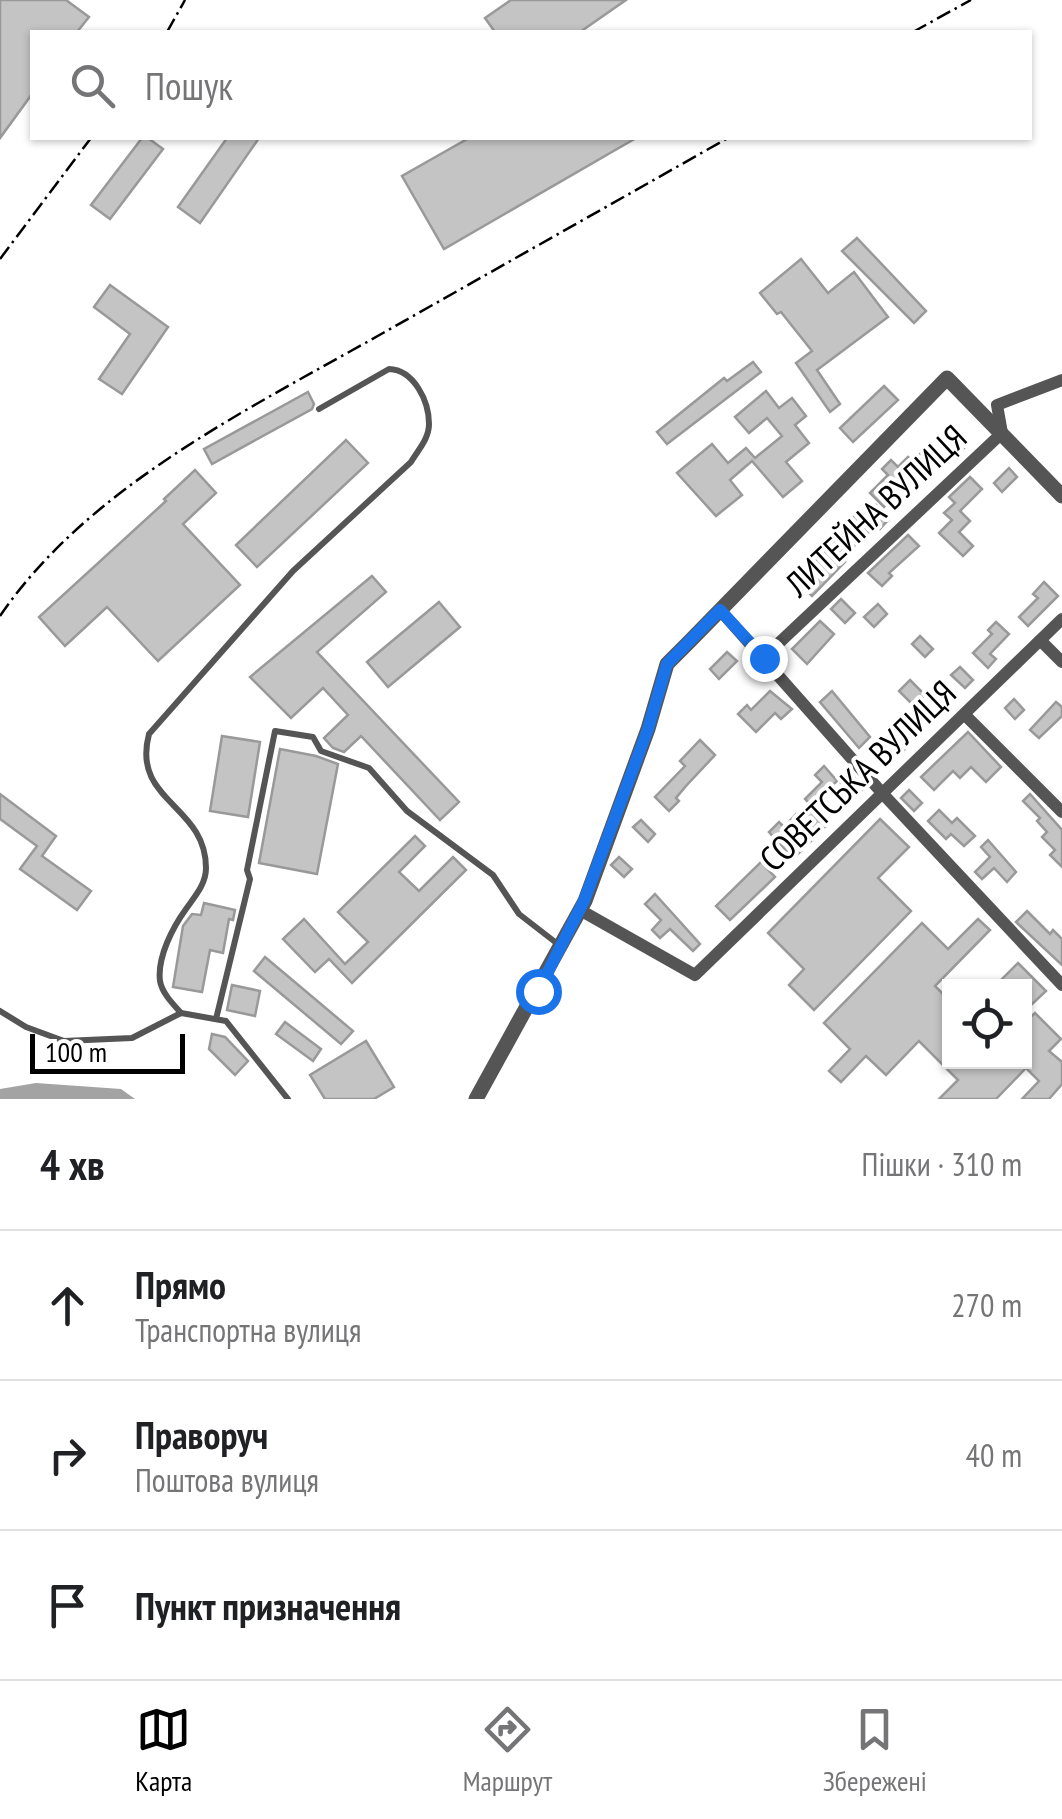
<!DOCTYPE html>
<html lang="uk">
<head>
<meta charset="utf-8">
<style>
	:root { --surface:#fff; --page:#f6f6f6; --text:#202124; --muted:#757577; --line:#e0e0e0; --accent:#000 }
	body { margin:0; font-family:"PT Sans Narrow",sans-serif; background:var(--page); color:var(--text) }
	.controls { position:absolute; right:30px; bottom:30px; display:grid; overflow:hidden; border-radius:0px; box-shadow:0 2px 8px #0004 }
	.controls button { width:90px; height:90px; display:grid; place-items:center; padding:0; border:0; border-bottom:2px solid var(--line); background:var(--surface); color:var(--text); font:50px sans-serif }
	.scale { position:absolute; left:30px; bottom:25px; width:155px; box-sizing:border-box; padding-left:10px; border:5px solid #000; border-top:0; font-size:28px; line-height:35px; white-space:nowrap; color:#000; -webkit-text-stroke:8px #fff; paint-order:stroke }
	.stop { position:absolute; width:30px; height:30px; margin:-22px; border:8px solid #1a73e8; border-radius:50%; background:#fff }
	.stop.end { background:#1a73e8; border-color:#fff; box-shadow:0 2px 10px #0008 }
	.list { margin:0; padding:0; list-style:none }
	h2 { display:flex; justify-content:space-between; align-items:center; height:130px; margin:0; padding:0 40px; font-size:42px }
	h2 small { font-size:32px; font-weight:400; color:var(--muted) }
	.list li { display:grid; grid-template-columns:65px 1fr auto; gap:30px; align-items:center; box-sizing:border-box; height:150px; padding:0 40px; border-top:2px solid var(--line) }
	.list b { display:block; font-size:38px; white-space:nowrap }
	.list p { margin:0; font-size:32px; white-space:nowrap; color:var(--muted) }
	.list em { font-size:32px; font-style:normal; color:var(--muted) }
	.icon { flex:none; width:55px; height:55px; fill:none; stroke:currentColor; stroke-width:2; stroke-linecap:round; stroke-linejoin:round }
	.map { position:relative; flex:none; width:1062px; height:1099px; overflow:hidden }
	.search { position:absolute; background:var(--surface); box-shadow:0 2px 8px #0004; left:30px; right:30px; top:30px; height:110px; display:flex; align-items:center; gap:25px; box-sizing:border-box; padding:0 35px; border-radius:0px; color:var(--muted); font-size:38px }
	.sheet { height:580px; background:var(--surface) }
	nav { display:flex; justify-content:space-around; align-items:center; box-sizing:border-box; height:140px; border-top:2px solid var(--line); background:var(--surface); font-size:28px; color:var(--muted) }
	nav a { display:grid; justify-items:center; gap:5px }
	nav .on { color:var(--accent) }
	.map>svg:first-child { display:block }
	.water { fill:#a3a3a3 }
	.building { fill:#c4c4c4; stroke:#999; stroke-width:2.5 }
	.lines { fill:none; stroke-linecap:round; stroke-linejoin:round }
	.service { stroke:#555; stroke-width:6 }
	.minor { stroke:#555; stroke-width:12 }
	.tertiary { stroke:#555; stroke-width:15 }
	.rail { stroke:#000; stroke-width:2.5; stroke-dasharray:15 5 2.5 5; stroke-linecap:butt }
	.route { stroke:#1a73e8; stroke-width:12 }
	.labels { text-anchor:middle; stroke-width:8; stroke-linejoin:round; paint-order:stroke }
	.street-label { font-size:35px; fill:#000; stroke:#fff }
</style>
</head>
<body>
<div class="map">
<svg width="1062" height="1099" viewBox="0 0 1062 1099">
	<rect width="100%" height="100%" fill="#fff"/>
	<polygon class="water" points="36,1083 121,1089 135,1099 0,1099 0,1089"/>
	<g class="building">
		<polygon points="0,0 66,0 89,17 77,32 32,32 32,94 0,138"/>
		<polygon points="511,0 626,0 580,32 495,32 485,18"/>
		<polygon points="142,138 148,138 163,149 110,219 91,205"/>
		<polygon points="227,138 259,138 200,223 178,207"/>
		<polygon points="469,138 636,138 444,249 402,176"/>
		<polygon points="857,238 926,311 914,323 842,251"/>
		<polygon points="801,259 828,293 854,272 888,317 817,370 840,404 830,412 796,363 812,351 781,312 777,314 760,293"/>
		<polygon points="110,285 168,327 122,394 99,379 130,334 94,307"/>
		<polygon points="753,362 761,372 667,444 657,432 724,378 727,381"/>
		<polygon points="884,386 898,400 853,442 840,428"/>
		<polygon points="766,391 779,408 792,398 806,416 795,425 809,443 786,462 802,481 783,497 752,461 730,480 742,495 716,516 677,473 712,444 728,463 746,448 755,458 782,436 767,418 749,433 735,417"/>
		<polygon points="308,392 314,404 312,409 212,464 204,449"/>
		<polygon points="956,430 969,443 959,453 946,440"/>
		<polygon points="346,440 368,463 257,567 236,545"/>
		<polygon points="923,451 936,464 916,482 911,477 884,507 870,493 888,475 882,469 891,460 898,467 908,457 913,461"/>
		<polygon points="1009,468 1017,477 1002,492 994,483"/>
		<polygon points="195,470 216,493 183,524 240,585 158,661 107,607 65,646 39,617 166,501 164,499"/>
		<polygon points="970,477 982,489 960,511 970,521 959,532 973,546 963,556 939,533 952,520 944,513 955,503 949,497"/>
		<polygon points="876,505 889,519 880,529 877,526 864,536 841,559 845,562 812,596 796,580 835,543 832,540 858,512 864,518"/>
		<polygon points="908,535 919,546 889,573 892,576 882,586 868,573"/>
		<polygon points="372,576 386,592 317,652 459,802 440,820 361,736 344,752 333,748 324,738 348,715 323,688 291,718 250,677"/>
		<polygon points="1044,582 1058,596 1028,626 1019,617 1038,598 1033,594"/>
		<polygon points="841,599 855,613 845,623 831,609"/>
		<polygon points="439,602 460,627 388,687 367,662"/>
		<polygon points="878,604 887,614 874,627 864,617"/>
		<polygon points="820,621 834,634 807,664 792,649"/>
		<polygon points="996,622 1009,634 990,654 996,659 988,668 973,653 992,634 988,630"/>
		<polygon points="920,636 933,649 925,657 912,644"/>
		<polygon points="727,652 737,661 719,679 710,669"/>
		<polygon points="960,667 973,680 965,688 951,675"/>
		<polygon points="910,680 925,695 914,706 899,691"/>
		<polygon points="770,691 792,709 781,719 775,713 756,732 738,714 747,705 751,710"/>
		<polygon points="832,691 870,737 859,748 820,702"/>
		<polygon points="1014,699 1024,710 1015,719 1005,708"/>
		<polygon points="1056,702 1062,707 1062,716 1039,738 1030,730"/>
		<polygon points="968,732 1001,767 986,782 971,767 960,778 953,771 934,790 921,777"/>
		<polygon points="897,733 909,745 900,754 888,742"/>
		<polygon points="222,736 260,742 248,817 210,811"/>
		<polygon points="700,740 715,755 686,786 676,798 679,801 669,811 655,797 685,766 680,761"/>
		<polygon points="280,749 316,756 338,764 317,874 259,863"/>
		<polygon points="824,766 837,781 821,796 827,802 818,812 805,799 822,782 815,775"/>
		<polygon points="851,774 864,788 855,797 841,783"/>
		<polygon points="909,790 922,803 914,811 901,798"/>
		<polygon points="0,794 56,836 42,856 91,891 77,910 20,869 37,846 0,819"/>
		<polygon points="1030,794 1062,830 1062,867 1050,855 1055,850 1042,837 1047,832 1037,821 1040,818 1023,801"/>
		<polygon points="812,810 827,825 793,859 769,832 779,822 784,827 796,814 802,820"/>
		<polygon points="939,810 952,823 957,818 975,836 964,846 951,834 946,839 928,821"/>
		<polygon points="880,819 909,847 878,878 911,911 814,1010 789,985 804,969 768,933"/>
		<polygon points="641,820 655,834 648,842 633,827"/>
		<polygon points="415,836 425,846 399,872 419,891 453,857 466,870 352,983 329,959 315,972 283,939 304,919 345,964 368,942 338,912"/>
		<polygon points="988,840 1016,872 1007,882 994,868 982,879 975,872 990,857 981,847"/>
		<polygon points="619,857 632,869 624,877 611,865"/>
		<polygon points="761,862 775,877 730,920 716,906"/>
		<polygon points="655,894 700,944 693,951 670,929 660,938 652,930 661,920 645,904"/>
		<polygon points="204,903 235,910 233,920 229,919 223,953 210,950 202,992 173,987 183,926 192,914 201,915"/>
		<polygon points="1027,911 1050,934 1053,930 1062,939 1062,965 1016,922"/>
		<polygon points="978,919 990,930 935,986 950,1001 950,1062 1024,1062 1024,1023 1035,1013 1061,1039 1049,1051 1062,1062 1062,1084 1049,1099 1022,1099 1039,1081 1026,1068 996,1099 939,1099 958,1080 919,1041 886,1075 866,1056 841,1082 829,1071 850,1049 824,1023 922,923 948,949"/>
		<polygon points="265,957 353,1031 341,1044 254,971"/>
		<polygon points="1018,963 1046,991 1031,1005 1024,999 1024,986 995,986"/>
		<polygon points="232,985 260,991 255,1016 227,1010"/>
		<polygon points="285,1022 321,1049 313,1061 276,1034"/>
		<polygon points="212,1034 225,1037 248,1061 235,1075 209,1049"/>
		<polygon points="366,1041 394,1087 374,1099 325,1099 310,1075"/>
	</g>
	<g class="lines">
		<g class="service">
			<polyline points="0,1011 26,1027 64,1041 132,1038 181,1013 226,1021 288,1099"/>
			<path d="M 181,1013 C 173,1004 162,993 160,981 C 157,957 173,927 186,909 C 195,896 206,884 206,868 C 206,804 131,802 149,734 L 293,571 L 411,462 C 418,450 429,439 429,424 C 429,401 414,370 389,369 L 319,409"/>
			<polyline points="216,1019 250,879 247,870 275,731 313,737 321,751 369,768 407,811 493,875 519,914 559,945"/>
		</g>
		<g class="minor">
			<polyline points="720,610 883,794 1062,985"/>
			<polyline points="1041,641 1062,662"/>
			<polyline points="763,658 1002,433 997,405 1062,380"/>
			<polyline points="965,715 1062,812"/>
			<polyline points="580,910 695,975 1062,619"/>
		</g>
		<polyline class="tertiary" points="476,1099 585,901 648,729 667,664 690,641 947,378 1062,496"/>
		<g class="rail">
			<polyline points="167,32 185,0"/>
			<polyline points="913,32 971,0"/>
			<polyline points="0,259 91,138"/>
			<path d="M 0,616 C 89,486 249,409 383,333 C 498,268 613,203 728,138"/>
		</g>
	</g>
	<g class="lines">
		<polyline class="route" points="538,991 584,901 648,729 667,664 720,610 764,658"/>
	</g>
	<g class="labels">
		<g class="street-label">
			<text transform="translate(876 511) rotate(-43)" y="12">ЛИТЕЙНА ВУЛИЦЯ</text>
			<text transform="translate(858 776) rotate(-44)" y="12">СОВЕТСЬКА ВУЛИЦЯ</text>
		</g>
	</g>
</svg>
<div class="controls">
<button><svg class="icon" aria-label="locate" viewBox="0 0 24 24"><circle cx="12" cy="12" r="6"/><path d="M12 2v4M12 18v4M2 12h4M18 12h4"/></svg></button>
</div>
<div class="scale">100 m</div>
<div class="stop" style="left:538px;top:991px"></div>
<div class="stop end" style="left:764px;top:658px"></div>
<div class="search"><svg class="icon" aria-label="search" viewBox="0 0 24 24"><circle cx="10" cy="10" r="6"/><path d="M15 15l6 6"/></svg>Пошук</div>
</div>
<section class="sheet">
<h2>4 хв<small>Пішки · 310 m</small></h2>
<ul class="list">
<li><svg class="icon" aria-label="ahead" viewBox="0 0 24 24"><path d="M12 20V5M6 11l6-6 6 6"/></svg><div><b>Прямо</b><p>Транспортна вулиця</p></div><em>270 m</em></li>
<li><svg class="icon" aria-label="right" viewBox="0 0 24 24"><path d="M7 20v-9h11M14 6l5 5-5 5"/></svg><div><b>Праворуч</b><p>Поштова вулиця</p></div><em>40 m</em></li>
<li><svg class="icon" aria-label="arrive" viewBox="0 0 24 24"><path d="M6 21V4h12l-3 4 3 4H6"/></svg><div><b>Пункт призначення</b></div></li>
</ul>
</section>
<nav>
<a class="on"><svg class="icon" aria-label="map" viewBox="0 0 24 24"><path d="M3 6l6-2 6 2 6-2v14l-6 2-6-2-6 2zM9 4v14M15 6v14"/></svg>Карта</a>
<a><svg class="icon" aria-label="directions" viewBox="0 0 24 24"><path d="M12 3l9 9-9 9-9-9zM9 14v-3h6M13 9l2 2-2 2"/></svg>Маршрут</a>
<a><svg class="icon" aria-label="saved" viewBox="0 0 24 24"><path d="M7 4h10v16l-5-4-5 4z"/></svg>Збережені</a>
</nav>
</body>
</html>
